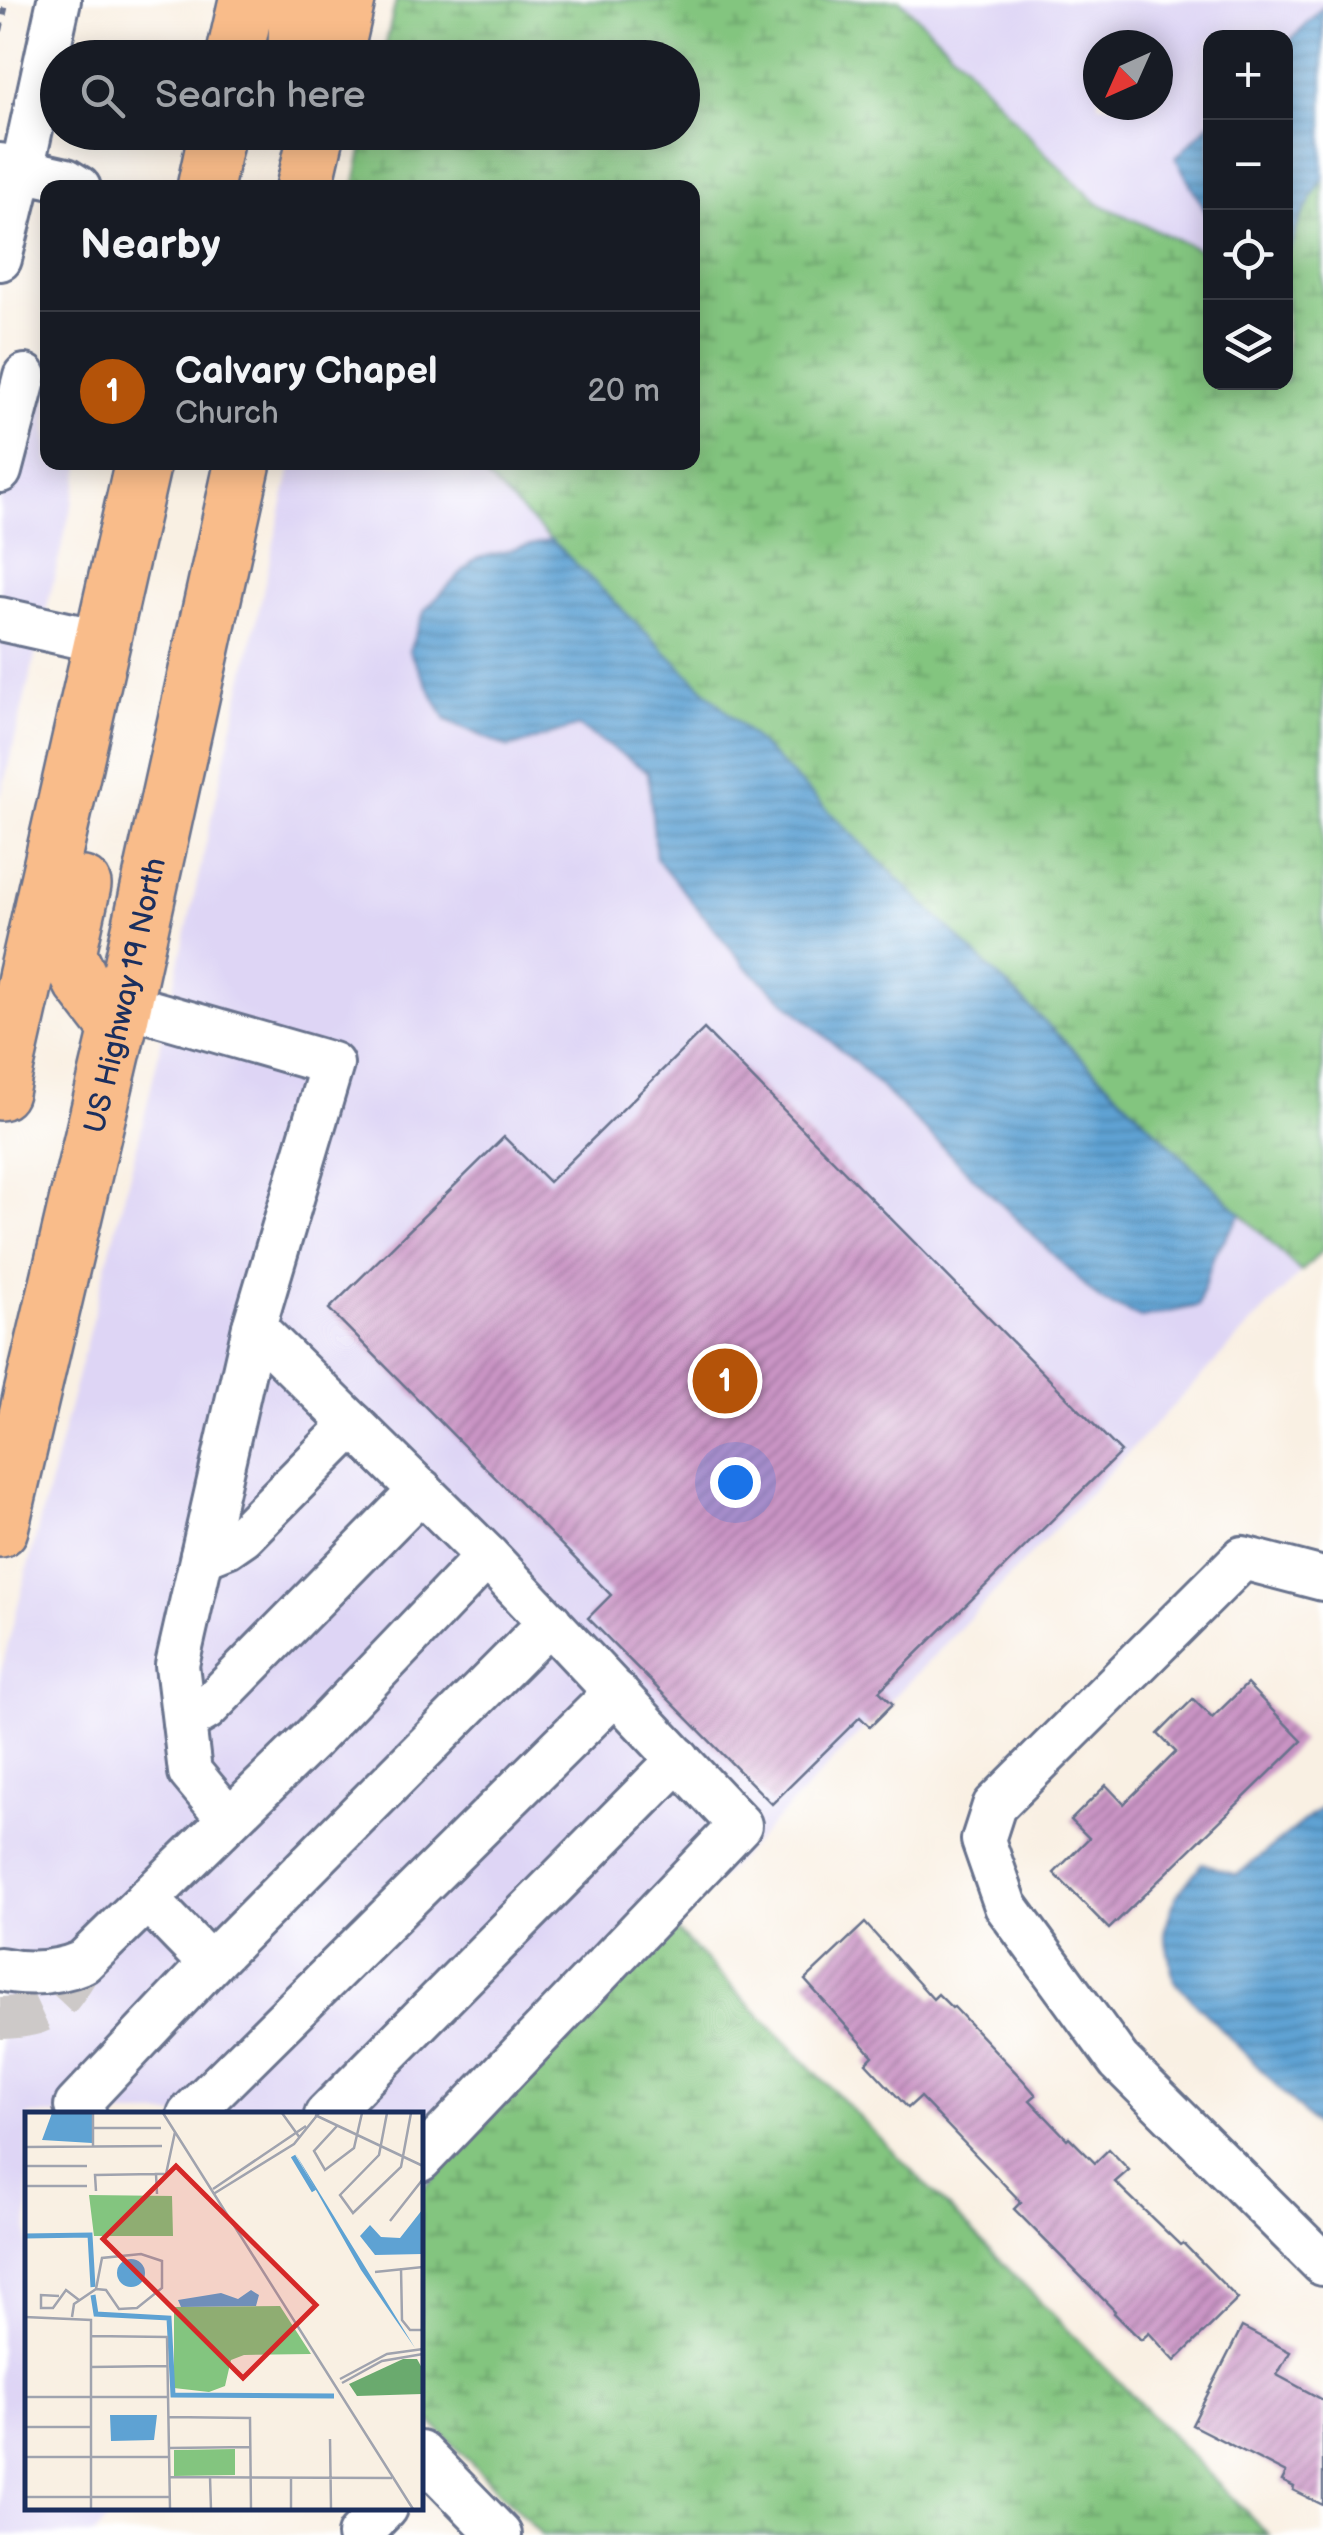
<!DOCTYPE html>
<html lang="en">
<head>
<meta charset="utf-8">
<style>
	:root { --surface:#171b24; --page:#242831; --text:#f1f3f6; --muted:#9ea1a6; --line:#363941; --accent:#b45309 }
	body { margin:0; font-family:"Balsamiq Sans",sans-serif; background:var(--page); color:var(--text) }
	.controls { position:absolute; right:30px; top:30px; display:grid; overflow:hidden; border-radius:20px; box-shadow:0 5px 25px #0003 }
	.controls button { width:90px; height:90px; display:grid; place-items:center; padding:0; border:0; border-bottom:2px solid var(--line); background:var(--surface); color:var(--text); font:50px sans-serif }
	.compass { position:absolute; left:1083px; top:30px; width:90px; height:90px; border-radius:50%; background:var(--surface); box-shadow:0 5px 25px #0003; rotate:225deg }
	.you { position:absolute; left:735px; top:1482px; width:35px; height:35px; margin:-25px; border:8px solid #fff; border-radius:50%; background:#1a73e8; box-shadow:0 0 0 15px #1a73e833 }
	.badge { display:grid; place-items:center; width:65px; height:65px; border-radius:50%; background:var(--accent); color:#fff; font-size:32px; font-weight:700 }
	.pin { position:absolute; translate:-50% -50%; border:5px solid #fff; box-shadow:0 2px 10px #0006 }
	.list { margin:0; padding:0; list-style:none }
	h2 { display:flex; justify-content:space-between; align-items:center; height:130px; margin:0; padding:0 40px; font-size:42px }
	h2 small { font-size:32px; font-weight:400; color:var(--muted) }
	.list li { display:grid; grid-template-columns:65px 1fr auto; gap:30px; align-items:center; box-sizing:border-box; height:160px; padding:0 40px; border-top:2px solid var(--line) }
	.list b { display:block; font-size:38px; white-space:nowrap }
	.list p { margin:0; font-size:32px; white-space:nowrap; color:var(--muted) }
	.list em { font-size:32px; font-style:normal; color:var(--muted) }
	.icon { flex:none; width:55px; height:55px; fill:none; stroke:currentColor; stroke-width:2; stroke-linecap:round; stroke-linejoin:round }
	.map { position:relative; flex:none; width:1323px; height:2535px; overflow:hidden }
	.search { position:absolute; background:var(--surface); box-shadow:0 5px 25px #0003; left:40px; top:40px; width:660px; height:110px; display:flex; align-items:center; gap:25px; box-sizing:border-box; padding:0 35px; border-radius:55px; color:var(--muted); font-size:38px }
	.panel { position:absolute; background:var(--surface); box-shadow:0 5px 25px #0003; left:40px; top:180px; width:660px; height:290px; border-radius:20px }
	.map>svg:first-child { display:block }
	.built { fill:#ded5f5; fill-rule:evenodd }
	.wetland { fill:url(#wetland-marsh); stroke:#4f7a6e; stroke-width:2.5 }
	.water { fill:url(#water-rules); stroke:#3c6898; stroke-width:2.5 }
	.building { fill:url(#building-hatch) }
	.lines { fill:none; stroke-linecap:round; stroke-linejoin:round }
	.minor-tunnel { stroke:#cdc9c8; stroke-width:42; stroke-dasharray:42 21; stroke-linecap:butt }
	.minor-casing { stroke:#69738d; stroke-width:48 }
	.highway-casing { stroke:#69738d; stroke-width:60 }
	.path { stroke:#69738d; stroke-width:6; stroke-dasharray:8 8; stroke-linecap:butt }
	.minor { stroke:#fff; stroke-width:42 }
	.highway { stroke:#f9bc8a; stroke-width:55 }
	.labels { text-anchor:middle; stroke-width:10; stroke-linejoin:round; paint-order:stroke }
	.street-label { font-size:30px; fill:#1b2f5e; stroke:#fff }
	.inset-river { fill:none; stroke:#5ea2d3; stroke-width:5 }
	.inset-road { fill:none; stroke:#a0a3ae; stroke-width:2.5 }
	.view { fill:#d62828; fill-opacity:0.15; stroke:#d62828; stroke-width:5 }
	.inset-edge { fill:none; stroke:#1b2f5e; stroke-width:5 }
</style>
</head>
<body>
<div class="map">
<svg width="1323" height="2535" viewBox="0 0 1323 2535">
	<defs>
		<pattern id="wetland-marsh" width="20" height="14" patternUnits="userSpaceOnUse" patternTransform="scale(2.5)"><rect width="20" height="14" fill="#83c57f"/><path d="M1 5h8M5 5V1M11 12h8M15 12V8" fill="none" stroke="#6aa06b"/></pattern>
		<pattern id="water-rules" width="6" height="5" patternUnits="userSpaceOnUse" patternTransform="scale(2.5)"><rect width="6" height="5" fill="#5ea2d3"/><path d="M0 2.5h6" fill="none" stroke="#4d84ae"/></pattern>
		<pattern id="building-hatch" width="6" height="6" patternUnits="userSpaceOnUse" patternTransform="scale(2.5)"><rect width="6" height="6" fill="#ca94c5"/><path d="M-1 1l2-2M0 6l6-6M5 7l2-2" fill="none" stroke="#a379a3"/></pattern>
	</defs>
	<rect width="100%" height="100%" fill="#fff"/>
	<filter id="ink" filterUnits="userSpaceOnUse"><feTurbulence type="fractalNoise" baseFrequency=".01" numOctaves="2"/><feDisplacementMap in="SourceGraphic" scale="20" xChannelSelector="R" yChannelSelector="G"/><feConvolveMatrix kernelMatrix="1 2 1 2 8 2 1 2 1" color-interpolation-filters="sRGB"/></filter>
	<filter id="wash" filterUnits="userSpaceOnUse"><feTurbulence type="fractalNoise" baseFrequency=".0048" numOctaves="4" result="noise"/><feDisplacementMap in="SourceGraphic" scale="40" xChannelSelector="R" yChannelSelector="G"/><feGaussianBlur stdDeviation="2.25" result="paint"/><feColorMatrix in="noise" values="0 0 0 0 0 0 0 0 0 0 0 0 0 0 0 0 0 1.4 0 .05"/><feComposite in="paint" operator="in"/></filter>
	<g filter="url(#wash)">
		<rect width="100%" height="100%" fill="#f9f0e3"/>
		<g class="built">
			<path d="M 900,0 L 1323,0 L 1323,7 L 1286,45 L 1286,38 L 1210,38 L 1210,123 L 1176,158 L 1210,220 L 1210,255 L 1097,204 L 1044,152 L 961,60 ZM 1098,45 L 1158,45 L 1158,105 L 1098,105 Z"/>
			<polygon points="0,374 47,386 48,462 82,463 0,800"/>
			<polygon points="292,463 472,463 551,540 475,559 509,748 578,725 648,772 656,858 746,967 858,1065 1198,1306 1214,1255 1241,1214 1301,1272 420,2192 420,2115 28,2115 28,2508 119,2508 93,2535 0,2535 0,1675 142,1127"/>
		</g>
		<g class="wetland">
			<polygon points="396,0 900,0 961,60 1044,152 1097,203 1210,255 1210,382 1286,382 1286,253 1290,247 1299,221 1323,178 1323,1250 1301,1272 472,463 692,462 692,188 354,188 366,133 682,132 682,58 383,57"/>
			<polygon points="673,1928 676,1930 1269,2535 542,2535 420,2411 420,2192"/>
		</g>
		<g class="water">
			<polygon points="1323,7 1323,178 1299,221 1290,247 1286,253 1286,45"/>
			<polygon points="1210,123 1210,220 1176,158"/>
			<polygon points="551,540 1241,1214 1214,1255 1198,1306 1141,1318 1100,1300 858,1065 746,967 656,858 648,772 578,726 509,748 446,720 409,651 425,610 475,559"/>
			<polygon points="1323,1806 1323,2133 1174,1981 1164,1932 1175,1898 1202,1863 1237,1875"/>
		</g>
		<g id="blocks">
			<g class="building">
				<polygon points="704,1029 1121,1452 879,1691 893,1704 870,1727 860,1717 772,1804 588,1618 611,1595 329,1309 504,1137 549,1182"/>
				<polygon points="1247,1684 1302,1741 1109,1929 1054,1873 1089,1838 1071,1820 1106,1785 1124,1804 1176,1752 1158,1734 1193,1699 1212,1718"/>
				<polygon points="865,1923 933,1999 938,1994 952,2008 954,2007 1023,2080 1036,2095 1030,2100 1067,2139 1069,2137 1095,2163 1109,2149 1129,2170 1115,2182 1180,2245 1183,2243 1238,2299 1175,2361 1149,2333 1141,2340 1114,2313 1115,2311 1014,2209 1021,2202 920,2097 908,2108 866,2063 873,2056 805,1980"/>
				<polygon points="1242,2327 1290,2352 1277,2375 1323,2400 1323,2505 1293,2490 1294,2487 1282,2481 1286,2473 1192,2425"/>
			</g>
		</g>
	</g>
	<g filter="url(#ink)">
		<use href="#blocks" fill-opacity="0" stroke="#69738d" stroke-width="2.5"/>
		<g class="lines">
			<path class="minor-tunnel" d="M 0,2018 C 51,2017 58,2003 83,1962"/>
			<g class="minor-casing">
				<g id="minor">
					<polyline points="0,165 66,180 79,188"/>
					<polyline points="0,259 22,170 59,0"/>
					<polyline points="0,471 25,376"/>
					<polyline points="0,619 103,642"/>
					<polyline points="123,1004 332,1064 254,1327 487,1556 740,1825 420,2160"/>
					<polyline points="202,1556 227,1546 243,1535 353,1424"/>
					<polyline points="1323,1579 1243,1558 994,1806 983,1840 1006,1906 1119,2061 1323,2264"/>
					<polyline points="184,1722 206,1709 421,1490"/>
					<polyline points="229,1819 190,1772 177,1665 254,1327"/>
					<polyline points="210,1964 550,1622"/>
					<path d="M 0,1969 C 28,1975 57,1973 83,1962 L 313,1738 L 487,1556"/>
					<polyline points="85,2115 76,2106 210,1964 147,1899"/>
					<polyline points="189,2115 616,1692"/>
					<polyline points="326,2115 679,1759"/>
					<polyline points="420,2453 500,2535"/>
					<polyline points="359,2535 385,2508"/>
				</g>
			</g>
			<g class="highway-casing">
				<g id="highway">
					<polyline points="234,58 247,0"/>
					<polyline points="296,58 297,0"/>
					<polyline points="334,58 347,0"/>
					<polyline points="205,188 217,132"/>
					<polyline points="304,188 317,132"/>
					<polyline points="83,885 68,953 81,981 118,1029"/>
					<polyline points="0,1092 143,462"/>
					<path id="s1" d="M 0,1529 L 118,1029 L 243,462"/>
				</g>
			</g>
			<polyline class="path" points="0,31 7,0"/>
			<use href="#minor" class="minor"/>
			<use href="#highway" class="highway"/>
		</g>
	</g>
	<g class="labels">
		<g class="street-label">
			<text dy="10" stroke="none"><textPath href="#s1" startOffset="548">US Highway 19 North</textPath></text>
		</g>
	</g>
	<g transform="translate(25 2112)">
		<rect width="398" height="398" fill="#f9f0e3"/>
		<path d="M 378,247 L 392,247 L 397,256 L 397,282 L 332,284 L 324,272 Z" fill="#6aaa6e"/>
		<path d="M 64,83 L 147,84 L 148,124 L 69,124 ZM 255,194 L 286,242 L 219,243 L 206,248 L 200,274 L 184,280 L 149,276 L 149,195 Z" fill="#83c57f"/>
		<path d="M 210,337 L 210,363 L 149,364 L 149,338 Z" fill="#83c57f"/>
		<path d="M 27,1 L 68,1 L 67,31 L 17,28 ZM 270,41 L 390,236 L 336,158 ZM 397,98 L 397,142 L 350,143 L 335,124 L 345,113 L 356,125 L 375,126 ZM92 161a14 14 0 1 1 28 0a14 14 0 1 1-28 0ZM 226,178 L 234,183 L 231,194 L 156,195 L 153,188 L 196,181 L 213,187 ZM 85,303 L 132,303 L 129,328 L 86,329 Z" fill="#5ea2d3"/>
		<path class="inset-river" d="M 268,44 L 289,79M 0,124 L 65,123 L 68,175M 68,183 L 71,202 L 144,206 L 148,283 L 309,284"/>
		<path class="inset-road" d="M 68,1 L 68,34M 138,1 L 388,397M 257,1 L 275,26M 362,1 L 354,43 L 315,83 L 328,101 L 376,55 L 386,1M 290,3 L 398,54M 312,14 L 289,39 L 300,58 L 329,36 L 337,1M 68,16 L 136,16M 0,35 L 137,34M 0,54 L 62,54M 0,74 L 62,74M 188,77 L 281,14M 71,79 L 70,63 L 131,62M 190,81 L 269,32 L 294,1M 132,82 L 131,62 L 141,62 L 150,20M 365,109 L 398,67M 376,156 L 377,208 L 385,218 L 398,218M 350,160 L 398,155M 34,184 L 16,183 L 16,196 L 28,196 L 41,178 L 54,188M 0,205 L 66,208 L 66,397M 47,205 L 49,192 L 71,177 L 77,146 L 116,142 L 137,149 L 137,176 L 112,196 L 94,197 L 81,178 L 71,177M 66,224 L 142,225 L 145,397M 66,255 L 143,254M 315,267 L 362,242 L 398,237M 317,271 L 357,249 L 398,242M 0,285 L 143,285M 143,305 L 225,306 L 226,397M 0,315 L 65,315M 305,327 L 306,397M 144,336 L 226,335M 0,345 L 144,345M 145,365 L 367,366M 185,365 L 186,397M 266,365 L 266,397M 0,385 L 145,385"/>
		<path class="view" d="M 151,54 L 291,193 L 218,266 L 78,127 Z"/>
		<rect width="398" height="398" class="inset-edge"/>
	</g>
</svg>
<div class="controls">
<button>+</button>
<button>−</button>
<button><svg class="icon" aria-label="locate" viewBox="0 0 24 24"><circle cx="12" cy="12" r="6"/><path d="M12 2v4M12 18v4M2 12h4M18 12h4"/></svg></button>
<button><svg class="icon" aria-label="layers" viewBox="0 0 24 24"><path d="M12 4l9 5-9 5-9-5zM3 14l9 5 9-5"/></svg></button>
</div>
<svg class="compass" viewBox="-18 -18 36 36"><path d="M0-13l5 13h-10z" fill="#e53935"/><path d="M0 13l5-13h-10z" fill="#9ea1a6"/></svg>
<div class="you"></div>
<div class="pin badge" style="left:725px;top:1381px">1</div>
<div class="search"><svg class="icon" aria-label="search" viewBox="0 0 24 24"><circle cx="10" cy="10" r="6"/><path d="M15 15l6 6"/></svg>Search here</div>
<section class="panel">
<h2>Nearby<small></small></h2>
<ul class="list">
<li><span class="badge">1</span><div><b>Calvary Chapel</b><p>Church</p></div><em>20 m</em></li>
</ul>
</section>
</div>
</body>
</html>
